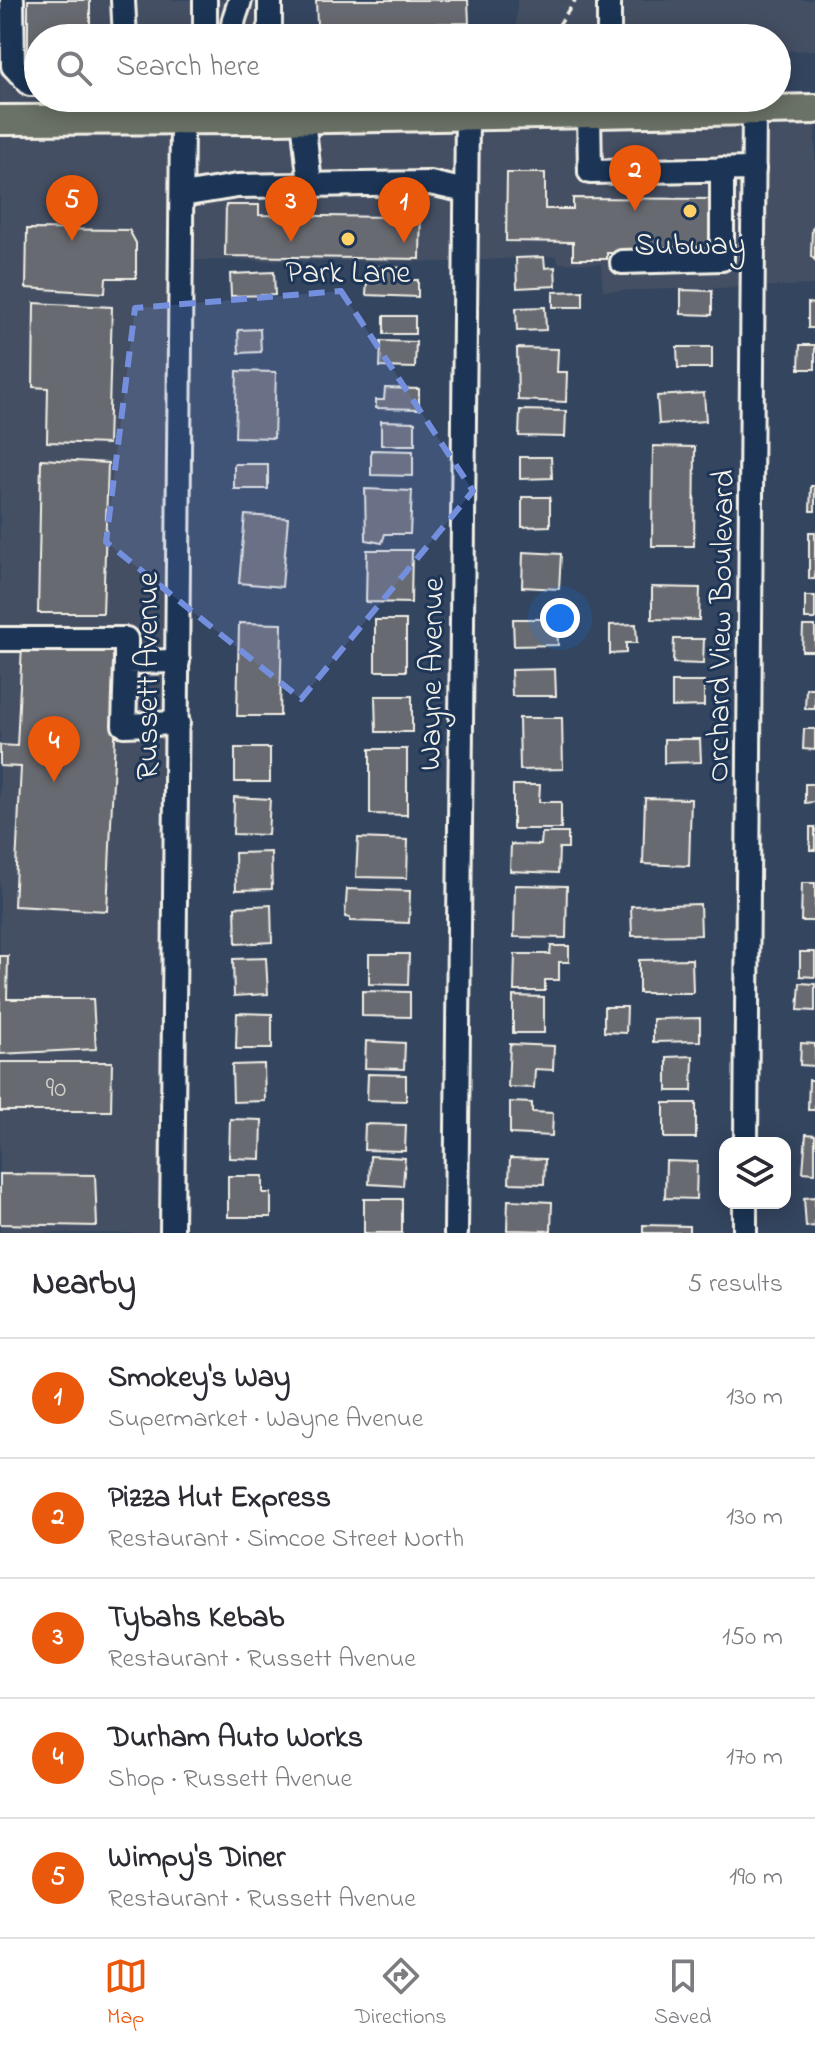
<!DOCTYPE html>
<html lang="en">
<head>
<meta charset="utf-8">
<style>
	:root { --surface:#fff; --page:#f2f2f3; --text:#2b2b33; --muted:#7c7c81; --line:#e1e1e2; --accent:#ea580c }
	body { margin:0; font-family:"Indie Flower",sans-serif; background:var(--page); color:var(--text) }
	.controls { position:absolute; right:24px; bottom:24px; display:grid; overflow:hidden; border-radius:16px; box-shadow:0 4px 20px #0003 }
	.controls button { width:72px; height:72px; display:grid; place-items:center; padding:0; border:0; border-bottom:2px solid var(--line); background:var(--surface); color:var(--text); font:40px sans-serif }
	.you { position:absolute; left:560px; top:618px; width:28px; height:28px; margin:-20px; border:6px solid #fff; border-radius:50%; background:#1a73e8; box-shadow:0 0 0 12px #1a73e833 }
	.badge { display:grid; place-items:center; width:52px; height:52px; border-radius:50%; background:var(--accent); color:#fff; font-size:26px; font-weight:700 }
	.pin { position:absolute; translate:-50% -66px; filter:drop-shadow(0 2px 4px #0008) }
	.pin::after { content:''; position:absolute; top:42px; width:28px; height:24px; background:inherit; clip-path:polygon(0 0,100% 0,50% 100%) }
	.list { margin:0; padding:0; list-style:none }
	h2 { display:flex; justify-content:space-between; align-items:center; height:104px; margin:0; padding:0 32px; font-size:34px }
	h2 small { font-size:26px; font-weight:400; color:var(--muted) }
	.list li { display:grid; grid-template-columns:52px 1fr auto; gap:24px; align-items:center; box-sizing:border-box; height:120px; padding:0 32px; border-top:2px solid var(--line) }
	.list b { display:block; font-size:30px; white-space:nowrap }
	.list p { margin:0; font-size:26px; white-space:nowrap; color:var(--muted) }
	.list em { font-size:26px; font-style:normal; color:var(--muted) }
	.icon { flex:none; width:44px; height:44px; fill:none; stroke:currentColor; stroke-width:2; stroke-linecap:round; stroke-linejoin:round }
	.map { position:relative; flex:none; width:815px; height:1233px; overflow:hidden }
	.search { position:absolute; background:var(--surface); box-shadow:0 4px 20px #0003; left:24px; right:24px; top:24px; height:88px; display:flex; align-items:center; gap:20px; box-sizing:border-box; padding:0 28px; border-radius:44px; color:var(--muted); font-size:30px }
	.sheet { height:704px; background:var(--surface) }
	nav { display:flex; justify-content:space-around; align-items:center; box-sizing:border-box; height:112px; border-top:2px solid var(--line); background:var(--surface); font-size:22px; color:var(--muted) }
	nav a { display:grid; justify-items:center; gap:4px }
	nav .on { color:var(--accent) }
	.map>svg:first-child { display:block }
	.built { fill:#445064 }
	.building { fill:#686a71; stroke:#f4f1e8; stroke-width:2 }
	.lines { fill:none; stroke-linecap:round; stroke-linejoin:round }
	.minor-casing { stroke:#f4f1e8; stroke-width:28 }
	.major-casing { stroke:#f4f1e8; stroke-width:34 }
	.path { stroke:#f4f1e8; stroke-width:4; stroke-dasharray:8 6; stroke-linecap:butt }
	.minor { stroke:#1d3557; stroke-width:22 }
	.major { stroke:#6b7165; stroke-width:28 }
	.marked { fill:#738fde; fill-opacity:0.2; stroke:#738fde; stroke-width:6; stroke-dasharray:16 10; stroke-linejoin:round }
	.poi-dot { fill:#ffd166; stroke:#1d3557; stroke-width:3 }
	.labels { text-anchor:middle; stroke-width:6; stroke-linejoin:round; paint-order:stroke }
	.number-label { font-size:28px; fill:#d1cfca }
	.poi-label { font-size:32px; fill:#f4f1e8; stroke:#1d3557 }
	.street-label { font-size:32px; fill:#f4f1e8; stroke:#1d3557 }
</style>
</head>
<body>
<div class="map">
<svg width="815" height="1233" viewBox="0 0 815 1233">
	<rect width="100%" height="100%" fill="#34455f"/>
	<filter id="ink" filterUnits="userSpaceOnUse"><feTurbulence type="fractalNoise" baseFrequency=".0125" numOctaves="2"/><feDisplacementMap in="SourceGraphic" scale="16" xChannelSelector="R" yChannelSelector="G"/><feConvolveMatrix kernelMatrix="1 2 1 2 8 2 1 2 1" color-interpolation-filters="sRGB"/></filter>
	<g filter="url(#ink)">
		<g class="built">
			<polygon points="0,0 274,0 275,38 38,38 38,98 75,98 0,111"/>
			<polygon points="517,0 815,0 815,50 777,51 777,38 516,38"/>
			<polygon points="815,111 815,285 603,291 601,264 559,263 556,256 451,262 185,260 172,1233 0,1233 0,120"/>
		</g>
		<g class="building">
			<polygon points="28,0 90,0 90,38 38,38 38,65 28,65"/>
			<polygon points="316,0 468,0 469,23 412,24 411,30 363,31 363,24 317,25"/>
			<polygon points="507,173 545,173 545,209 573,209 573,198 712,199 712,253 607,253 607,259 573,259 573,242 506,241"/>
			<polygon points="390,201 421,201 420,259 225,256 226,205 259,205 259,215 390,217"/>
			<polygon points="815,224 815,260 811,256 812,229"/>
			<polygon points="27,229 129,230 136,243 136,278 106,278 105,293 26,288"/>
			<polygon points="544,257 545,268 555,267 556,286 517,288 516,258"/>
			<polygon points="368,266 405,268 404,280 418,280 418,297 366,295"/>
			<polygon points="274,272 275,295 231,296 230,274"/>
			<polygon points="681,290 712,291 712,315 681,314"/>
			<polygon points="583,291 583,307 553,307 553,292"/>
			<polygon points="34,303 112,307 108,444 47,442 48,388 33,387"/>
			<polygon points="808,303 815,304 815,328 808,328"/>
			<polygon points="545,307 546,330 517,331 516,308"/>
			<rect x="384" y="316" width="31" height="18"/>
			<polygon points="260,329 261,352 239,353 238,330"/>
			<polygon points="381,341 416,342 415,368 380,367"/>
			<polygon points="800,345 815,345 815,369 799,369"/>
			<polygon points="677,347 712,347 712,368 678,368"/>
			<polygon points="517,348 558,349 557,372 567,372 566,402 518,400"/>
			<polygon points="237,371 276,372 274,438 235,437"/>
			<polygon points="385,388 419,389 419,409 376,408 376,400 384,400"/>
			<polygon points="704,393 706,421 659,424 657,396"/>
			<polygon points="520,410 566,411 565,437 519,436"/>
			<polygon points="381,421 415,422 415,445 381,445"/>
			<polygon points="653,446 695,447 694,546 652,546"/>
			<polygon points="371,450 413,451 413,476 371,475"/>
			<polygon points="520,457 551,457 552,478 520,479"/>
			<polygon points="41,459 108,463 103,613 38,613"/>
			<rect x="234" y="464" width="34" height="25"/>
			<polygon points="811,486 815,486 815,511 810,511"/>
			<polygon points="365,489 412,491 410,534 385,534 382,543 366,540"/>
			<polygon points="522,497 550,497 550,526 522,527"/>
			<polygon points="245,515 288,518 282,587 239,583"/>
			<rect x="809" y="532" width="6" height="47"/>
			<polygon points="367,550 412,550 411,603 366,602"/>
			<polygon points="523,552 561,554 559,589 522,587"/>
			<polygon points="652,587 700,588 699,620 652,619"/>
			<rect x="805" y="596" width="10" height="23"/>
			<polygon points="513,619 557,619 558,645 514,646"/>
			<rect x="375" y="620" width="31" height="51"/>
			<polygon points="239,623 282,624 280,716 237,716"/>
			<polygon points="636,624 637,643 626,643 626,653 610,654 610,625"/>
			<polygon points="803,626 815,626 815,651 802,651"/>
			<polygon points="674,639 704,639 703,664 673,663"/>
			<polygon points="22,645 119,650 107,911 14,906 21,767 0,766 0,745 17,746"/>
			<polygon points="555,669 556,696 512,696 511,670"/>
			<polygon points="672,682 704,682 704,706 672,707"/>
			<polygon points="806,688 815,688 815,709 805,709"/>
			<polygon points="375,696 412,696 412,732 376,732"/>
			<polygon points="519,718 562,718 563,769 520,770"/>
			<polygon points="804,729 815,729 815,750 803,749"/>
			<polygon points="664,739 700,739 701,762 664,763"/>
			<rect x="235" y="748" width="35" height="34"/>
			<polygon points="370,749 407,749 407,815 370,814"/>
			<polygon points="805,784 815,784 815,802 805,803"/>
			<polygon points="513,785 540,785 539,802 561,802 561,829 513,829"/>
			<polygon points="234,797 270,799 268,835 233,834"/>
			<polygon points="645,798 691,799 689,866 643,864"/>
			<rect x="810" y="827" width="5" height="23"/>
			<polygon points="542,833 568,833 568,848 559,848 558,873 510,871 511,844 541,845"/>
			<polygon points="358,838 408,840 407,878 356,877"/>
			<polygon points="271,852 272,889 236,890 235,853"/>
			<polygon points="802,883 815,883 815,921 801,921"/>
			<polygon points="515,885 567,886 566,938 514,937"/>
			<polygon points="347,889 410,891 409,923 350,921 350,918 345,917"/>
			<polygon points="700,904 701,935 632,936 631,906"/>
			<polygon points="271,905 272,942 236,944 235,907"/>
			<polygon points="551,946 569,946 569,962 559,962 559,980 545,980 545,991 514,991 515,954 550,954"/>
			<polygon points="800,952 815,952 815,977 800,976"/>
			<polygon points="369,954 409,954 408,985 369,984"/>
			<polygon points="0,956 8,956 7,999 93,999 96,1049 0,1054"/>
			<polygon points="266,958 268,994 234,996 233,959"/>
			<polygon points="692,959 693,993 639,993 639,960"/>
			<polygon points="800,983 815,984 815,1011 798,1010"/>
			<polygon points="362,991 410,992 410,1017 362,1016"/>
			<polygon points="513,996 544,997 544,1033 513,1033"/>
			<polygon points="604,1007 627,1007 626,1033 604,1032"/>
			<polygon points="237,1013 272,1014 272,1049 236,1049"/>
			<polygon points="700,1018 700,1041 653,1042 653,1019"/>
			<polygon points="366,1041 405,1043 404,1069 365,1068"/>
			<polygon points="801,1043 815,1044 815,1066 800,1065"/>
			<polygon points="510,1044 554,1046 553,1070 535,1069 534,1088 508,1087"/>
			<polygon points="693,1056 692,1091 667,1091 667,1057"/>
			<polygon points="0,1062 112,1062 111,1111 0,1111"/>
			<polygon points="264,1064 265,1101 233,1102 232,1065"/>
			<polygon points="368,1074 406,1075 406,1101 367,1100"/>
			<polygon points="809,1080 815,1080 815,1110 808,1110"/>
			<polygon points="510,1102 532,1103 532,1112 553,1113 552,1136 510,1134"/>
			<rect x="664" y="1103" width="32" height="35"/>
			<polygon points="230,1119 262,1120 261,1159 229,1158"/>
			<polygon points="365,1124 406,1125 405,1151 364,1150"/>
			<polygon points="806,1134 815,1135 815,1173 803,1172"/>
			<polygon points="370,1156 405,1158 403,1186 369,1184"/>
			<polygon points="510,1158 545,1159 544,1184 509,1183"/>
			<polygon points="666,1161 697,1162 696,1199 665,1198"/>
			<polygon points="0,1174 95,1175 97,1226 0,1224"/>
			<polygon points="228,1176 263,1176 263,1193 271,1193 271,1217 228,1217"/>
			<polygon points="815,1197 815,1226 806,1227 804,1198"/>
			<rect x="364" y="1199" width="38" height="34"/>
			<polygon points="508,1200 552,1202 551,1231 507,1230"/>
			<polygon points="643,1225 689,1226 689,1233 643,1233"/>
		</g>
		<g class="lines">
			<g class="minor-casing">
				<g id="minor">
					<polyline points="12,0 13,66 30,84 38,84"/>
					<polyline points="123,0 125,38"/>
					<polyline points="205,0 205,38"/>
					<polyline points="609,0 609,38"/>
					<path d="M 237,38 C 228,24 237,14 240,0"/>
					<polyline points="265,38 270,25 270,0"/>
					<polyline points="127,98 128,120"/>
					<polyline points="589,112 590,172 754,169"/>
					<polyline points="303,118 310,185"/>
					<polyline points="182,195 237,186 430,183 466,191"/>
					<polyline points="622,262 722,259 722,169"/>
					<polyline points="0,639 126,639 126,662"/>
					<polyline points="178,723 124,725 126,662 178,661"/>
					<polyline points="746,1143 754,110"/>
					<polyline points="172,1233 182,120"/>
					<polyline points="456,1233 467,115"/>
					<polyline points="745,1233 745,1203"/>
				</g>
			</g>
			<g class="major-casing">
				<polyline id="major" points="0,120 276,119 815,109"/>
			</g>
			<polyline class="path" points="551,38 575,0"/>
			<use href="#minor" class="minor"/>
			<use href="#major" class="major"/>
		</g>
	</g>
	<path class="marked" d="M 341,291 L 473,491 L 301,699 L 106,542 L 135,308 Z"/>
	<g class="poi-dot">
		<circle cx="690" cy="211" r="8"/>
		<circle cx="348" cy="239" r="8"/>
	</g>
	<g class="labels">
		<g class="number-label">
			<text x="56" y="1096">90</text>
		</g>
		<g class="poi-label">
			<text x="690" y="254">Subway</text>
			<text x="348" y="282">Park Lane</text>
		</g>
		<g class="street-label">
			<text transform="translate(719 626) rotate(-89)" y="11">Orchard View Boulevard</text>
			<text transform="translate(430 674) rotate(-89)" y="11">Wayne Avenue</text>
			<text transform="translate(146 676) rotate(-90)" y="11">Russett Avenue</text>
		</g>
	</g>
</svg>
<div class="controls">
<button><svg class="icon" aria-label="layers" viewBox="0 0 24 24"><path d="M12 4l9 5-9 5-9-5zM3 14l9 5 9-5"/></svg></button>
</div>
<div class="you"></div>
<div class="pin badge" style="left:404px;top:243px">1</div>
<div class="pin badge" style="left:635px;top:211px">2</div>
<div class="pin badge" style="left:291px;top:242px">3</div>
<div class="pin badge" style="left:54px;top:782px">4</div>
<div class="pin badge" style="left:72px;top:241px">5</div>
<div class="search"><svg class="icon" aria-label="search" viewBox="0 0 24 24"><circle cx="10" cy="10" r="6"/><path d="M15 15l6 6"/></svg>Search here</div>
</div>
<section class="sheet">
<h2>Nearby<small>5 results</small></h2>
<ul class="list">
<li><span class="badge">1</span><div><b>Smokey's Way</b><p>Supermarket · Wayne Avenue</p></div><em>130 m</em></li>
<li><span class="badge">2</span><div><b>Pizza Hut Express</b><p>Restaurant · Simcoe Street North</p></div><em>130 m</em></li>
<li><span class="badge">3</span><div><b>Tybahs Kebab</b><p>Restaurant · Russett Avenue</p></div><em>150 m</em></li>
<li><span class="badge">4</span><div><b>Durham Auto Works</b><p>Shop · Russett Avenue</p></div><em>170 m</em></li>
<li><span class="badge">5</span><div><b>Wimpy's Diner</b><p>Restaurant · Russett Avenue</p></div><em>190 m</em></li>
</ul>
</section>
<nav>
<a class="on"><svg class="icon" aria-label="map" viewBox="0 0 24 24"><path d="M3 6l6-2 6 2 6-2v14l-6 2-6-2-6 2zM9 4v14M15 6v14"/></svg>Map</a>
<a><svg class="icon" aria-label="directions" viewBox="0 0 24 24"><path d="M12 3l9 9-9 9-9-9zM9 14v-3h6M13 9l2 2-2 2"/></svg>Directions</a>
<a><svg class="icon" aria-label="saved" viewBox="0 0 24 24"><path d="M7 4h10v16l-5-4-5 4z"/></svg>Saved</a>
</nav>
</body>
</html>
